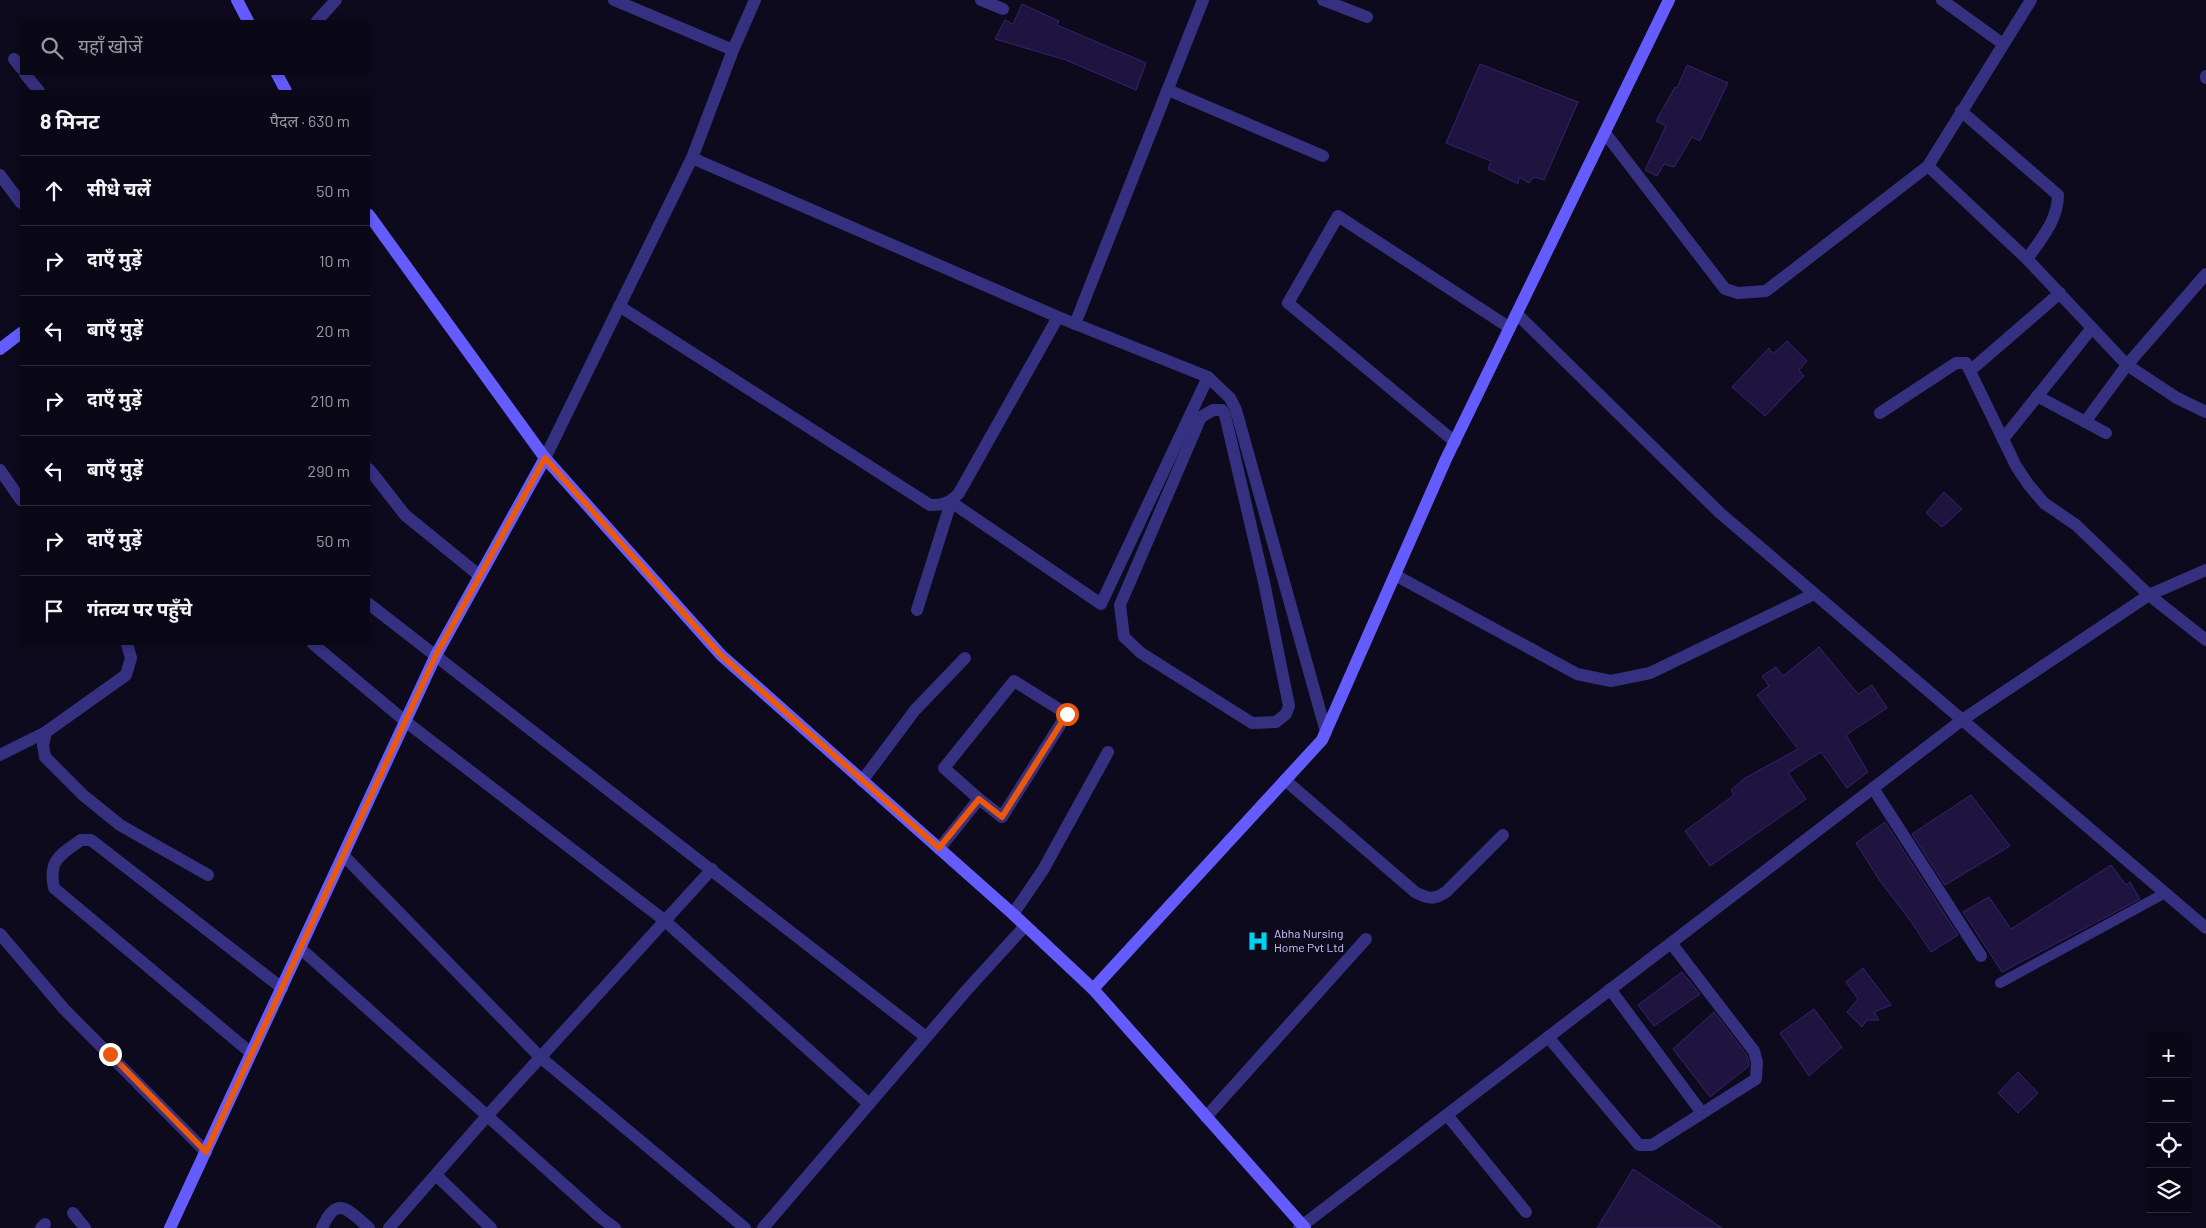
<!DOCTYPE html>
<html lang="hi">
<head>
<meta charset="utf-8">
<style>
	:root { --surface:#0a0816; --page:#181623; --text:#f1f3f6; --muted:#999aa1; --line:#2a2935 }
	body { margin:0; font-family:Barlow,"Noto Sans Devanagari",sans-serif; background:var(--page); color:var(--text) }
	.controls { position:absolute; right:15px; bottom:15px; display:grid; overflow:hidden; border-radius:0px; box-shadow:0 2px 8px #0003 }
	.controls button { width:45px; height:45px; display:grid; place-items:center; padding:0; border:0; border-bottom:1px solid var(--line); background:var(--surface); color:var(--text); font:25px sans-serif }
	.stop { position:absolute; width:15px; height:15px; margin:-11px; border:4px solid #ea580c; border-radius:50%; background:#fff }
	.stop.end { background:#ea580c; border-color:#fff; box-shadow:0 1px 5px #0008 }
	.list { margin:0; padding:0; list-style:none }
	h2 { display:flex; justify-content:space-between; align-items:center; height:65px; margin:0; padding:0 20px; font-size:21px }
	h2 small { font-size:16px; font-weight:400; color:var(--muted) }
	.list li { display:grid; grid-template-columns:32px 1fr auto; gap:15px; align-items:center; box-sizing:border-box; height:70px; padding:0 20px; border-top:1px solid var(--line) }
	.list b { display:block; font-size:19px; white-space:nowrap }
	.list em { font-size:16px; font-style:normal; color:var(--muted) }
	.icon { flex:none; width:28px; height:28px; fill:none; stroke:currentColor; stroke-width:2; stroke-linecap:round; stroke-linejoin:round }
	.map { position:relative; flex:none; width:2206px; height:1228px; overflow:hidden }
	.search { position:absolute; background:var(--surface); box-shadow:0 2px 8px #0003; left:20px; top:20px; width:350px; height:55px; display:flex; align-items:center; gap:12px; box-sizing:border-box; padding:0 18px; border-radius:0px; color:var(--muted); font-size:19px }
	.panel { position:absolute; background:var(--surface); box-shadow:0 2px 8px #0003; left:20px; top:90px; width:350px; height:555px; border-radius:0px }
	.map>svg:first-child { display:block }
	.building { fill:#1e143f; stroke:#35246d }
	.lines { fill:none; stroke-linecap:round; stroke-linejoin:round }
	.lane { stroke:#363080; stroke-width:10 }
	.street { stroke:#363080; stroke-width:12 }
	.secondary { stroke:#655cff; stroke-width:12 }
	.route { stroke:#ea580c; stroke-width:6 }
	.labels { text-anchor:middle; stroke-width:5; stroke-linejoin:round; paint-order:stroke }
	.poi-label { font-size:12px; fill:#cec5ff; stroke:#0d0a1d; text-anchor:start }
</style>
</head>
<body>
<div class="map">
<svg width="2206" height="1228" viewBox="0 0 2206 1228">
	<rect width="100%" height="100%" fill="#0d0a1d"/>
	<g class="building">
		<polygon points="1022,4 1059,21 1057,25 1146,63 1136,90 1066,60 995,39 1005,20 1013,24"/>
		<polygon points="1480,64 1578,102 1544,180 1534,177 1529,183 1519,177 1518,184 1488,169 1491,161 1446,143"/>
		<polygon points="1687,65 1728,83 1700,141 1692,137 1674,167 1664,164 1657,176 1645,170 1666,126 1656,121 1675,87 1677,88"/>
		<polygon points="1787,341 1807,361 1799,370 1804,376 1765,416 1732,387 1769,348 1773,354"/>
		<polygon points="1944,492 1962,509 1942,527 1926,513"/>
		<polygon points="1819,647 1858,694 1872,685 1887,708 1846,735 1868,772 1847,788 1821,752 1788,773 1806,799 1710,866 1685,831 1734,795 1731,790 1745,778 1798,749 1757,695 1769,686 1762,676 1776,667 1783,676"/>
		<polygon points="1971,795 2010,846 1945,885 1912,834"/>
		<polygon points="1885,822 1958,935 1931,952 1910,920 1880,881 1856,843"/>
		<polygon points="2111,865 2126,885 2130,882 2140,899 2002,972 1963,912 1989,897 2011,929"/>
		<polygon points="1863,968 1891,1005 1874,1012 1879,1020 1867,1020 1862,1027 1847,1012 1858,999 1846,982"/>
		<polygon points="1682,972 1700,994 1654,1026 1638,1005"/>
		<polygon points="1814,1009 1842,1047 1809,1076 1780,1033"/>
		<polygon points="1714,1012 1747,1055 1749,1063 1749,1066 1710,1097 1673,1049"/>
		<polygon points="2018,1072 2038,1093 2018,1113 1998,1093"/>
		<polygon points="1633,1169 1722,1228 1597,1228"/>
	</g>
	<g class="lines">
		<polyline class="lane" points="2000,983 2165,893"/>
		<g class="street">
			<polyline points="614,0 733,50"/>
			<polyline points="981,0 1003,9"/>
			<polyline points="1323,0 1367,17"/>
			<polyline points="1942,0 2003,44"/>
			<polyline points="317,21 336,0"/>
			<polyline points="14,59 21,68"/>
			<polyline points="25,74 39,91"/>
			<polyline points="2206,76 2206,78"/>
			<polyline points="1168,90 1323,156"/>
			<path d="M 1961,111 L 2058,195 C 2058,220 2041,239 2027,259"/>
			<polyline points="1605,133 1725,289 1738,293 1766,291 1928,166 2031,0"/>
			<polyline points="692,158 1058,317 1208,377 1230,398 1236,410 1326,732"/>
			<polyline points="1928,166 2027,259 2127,365 2177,398 2206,412"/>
			<polyline points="0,175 21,203"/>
			<path d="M 619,306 L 930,505 C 943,505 950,503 959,493 L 1058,317"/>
			<polyline points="1517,314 1720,513 2206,928"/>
			<polyline points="1075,324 1203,0"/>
			<polyline points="1971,370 2060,293"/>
			<polyline points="2037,396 2106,433"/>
			<polygon points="1213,410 1222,410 1225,415 1264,582 1289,706 1286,714 1276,722 1252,723 1141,653 1124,637 1120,605 1201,417"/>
			<polyline points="1880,413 1956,363 1966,363 2016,466 2028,484 2044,503 2076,525 2149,595 2206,640"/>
			<polyline points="2085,422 2127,365 2206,274"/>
			<polyline points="2003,439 2092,328"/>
			<polyline points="1455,442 1288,303 1338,216 1510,328"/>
			<polyline points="545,458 692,158 733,50 755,0"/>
			<polyline points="369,469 405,515 480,576"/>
			<polyline points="0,470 21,500"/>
			<polyline points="1395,575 1577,674 1611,681 1650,673 1814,594"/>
			<polyline points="369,604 926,1037"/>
			<polyline points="917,610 951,502 1101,604 1208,377"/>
			<polyline points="127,644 131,658 126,675 46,732 43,745 45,757 83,795 120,825 208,875"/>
			<polyline points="313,644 405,721 664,920 869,1104"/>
			<polyline points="0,755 46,732"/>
			<path d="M 1285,780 L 1415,892 C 1428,899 1434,900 1446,892 L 1503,835"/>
			<polyline points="862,781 915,710 965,658"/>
			<polyline points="1873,788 1981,956"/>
			<polyline points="939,849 979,799 944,768 1014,681 1067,714 1002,817 979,799"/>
			<polyline points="343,855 540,1057 745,1228"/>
			<polyline points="1013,914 1043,870 1108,752"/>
			<polyline points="0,934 64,1009 206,1152"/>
			<polyline points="300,948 600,1217 615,1228"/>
			<polyline points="1610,989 1702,1113"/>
			<polyline points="1548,1037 1639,1145 1652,1145 1756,1079 1757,1062 1754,1051 1671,943"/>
			<path d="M 251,1053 L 54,888 C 48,860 60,855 81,840 L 91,840 L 282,988"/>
			<polyline points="1447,1115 1526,1212"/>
			<polyline points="1206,1117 1366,939"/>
			<polyline points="436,1175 491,1228"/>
			<polyline points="73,1213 85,1228"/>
			<polyline points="41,1228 45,1224"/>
			<path d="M 322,1228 C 337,1194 348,1210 369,1228"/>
			<polyline points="389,1228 487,1116 712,869"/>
			<polyline points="763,1228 965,992 1025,926"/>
			<polyline points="1299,1228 1962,720 2149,595 2206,570"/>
		</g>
		<g class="secondary">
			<polyline points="237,0 248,21"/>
			<polyline points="277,74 286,91"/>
			<polyline points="369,215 545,458 721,655 1013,914 1093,989 1305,1228"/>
			<polyline points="0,349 21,333"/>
			<polyline points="1093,989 1322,740 1446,459 1669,0"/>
			<polyline points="170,1228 436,655 545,458"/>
		</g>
	</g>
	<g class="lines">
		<polyline class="route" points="110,1054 206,1152 436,655 545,458 721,655 939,848 979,799 1002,817 1067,714"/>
	</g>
	<defs>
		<g id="hospital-bare" transform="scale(1.725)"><path d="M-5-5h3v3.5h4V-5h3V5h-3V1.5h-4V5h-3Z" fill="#00d1f0" stroke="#0d0a1d" stroke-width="2.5" paint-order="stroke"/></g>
	</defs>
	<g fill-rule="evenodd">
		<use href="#hospital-bare" x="1258" y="941"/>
	</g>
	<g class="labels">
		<g class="poi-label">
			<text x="1274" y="938">Abha Nursing<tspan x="1274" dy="14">Home Pvt Ltd</tspan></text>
		</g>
	</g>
</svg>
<div class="controls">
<button>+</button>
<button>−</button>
<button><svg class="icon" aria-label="locate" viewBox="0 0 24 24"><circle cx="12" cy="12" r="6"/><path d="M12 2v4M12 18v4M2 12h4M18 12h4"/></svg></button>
<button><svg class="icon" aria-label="layers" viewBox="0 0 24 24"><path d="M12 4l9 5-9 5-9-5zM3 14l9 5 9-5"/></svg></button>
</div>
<div class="stop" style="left:1067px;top:714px"></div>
<div class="stop end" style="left:110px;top:1054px"></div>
<div class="search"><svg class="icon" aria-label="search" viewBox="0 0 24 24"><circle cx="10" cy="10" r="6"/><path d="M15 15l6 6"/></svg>यहाँ खोजें</div>
<section class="panel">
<h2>8 मिनट<small>पैदल · 630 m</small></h2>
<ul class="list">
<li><svg class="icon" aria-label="ahead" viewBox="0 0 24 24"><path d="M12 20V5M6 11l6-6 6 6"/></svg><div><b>सीधे चलें</b></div><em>50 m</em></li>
<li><svg class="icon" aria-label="right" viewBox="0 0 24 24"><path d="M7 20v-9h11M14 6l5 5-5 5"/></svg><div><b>दाएँ मुड़ें</b></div><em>10 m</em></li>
<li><svg class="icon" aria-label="left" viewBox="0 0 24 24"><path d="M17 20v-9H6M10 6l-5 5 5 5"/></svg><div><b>बाएँ मुड़ें</b></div><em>20 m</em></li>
<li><svg class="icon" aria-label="right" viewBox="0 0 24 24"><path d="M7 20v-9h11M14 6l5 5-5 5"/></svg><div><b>दाएँ मुड़ें</b></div><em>210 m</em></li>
<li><svg class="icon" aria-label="left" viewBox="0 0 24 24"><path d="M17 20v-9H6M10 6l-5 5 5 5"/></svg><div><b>बाएँ मुड़ें</b></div><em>290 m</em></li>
<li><svg class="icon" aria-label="right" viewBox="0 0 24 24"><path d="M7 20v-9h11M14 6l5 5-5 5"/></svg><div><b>दाएँ मुड़ें</b></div><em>50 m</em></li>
<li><svg class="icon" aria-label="arrive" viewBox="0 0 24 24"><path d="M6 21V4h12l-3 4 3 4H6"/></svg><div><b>गंतव्य पर पहुँचे</b></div></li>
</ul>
</section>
</div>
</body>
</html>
